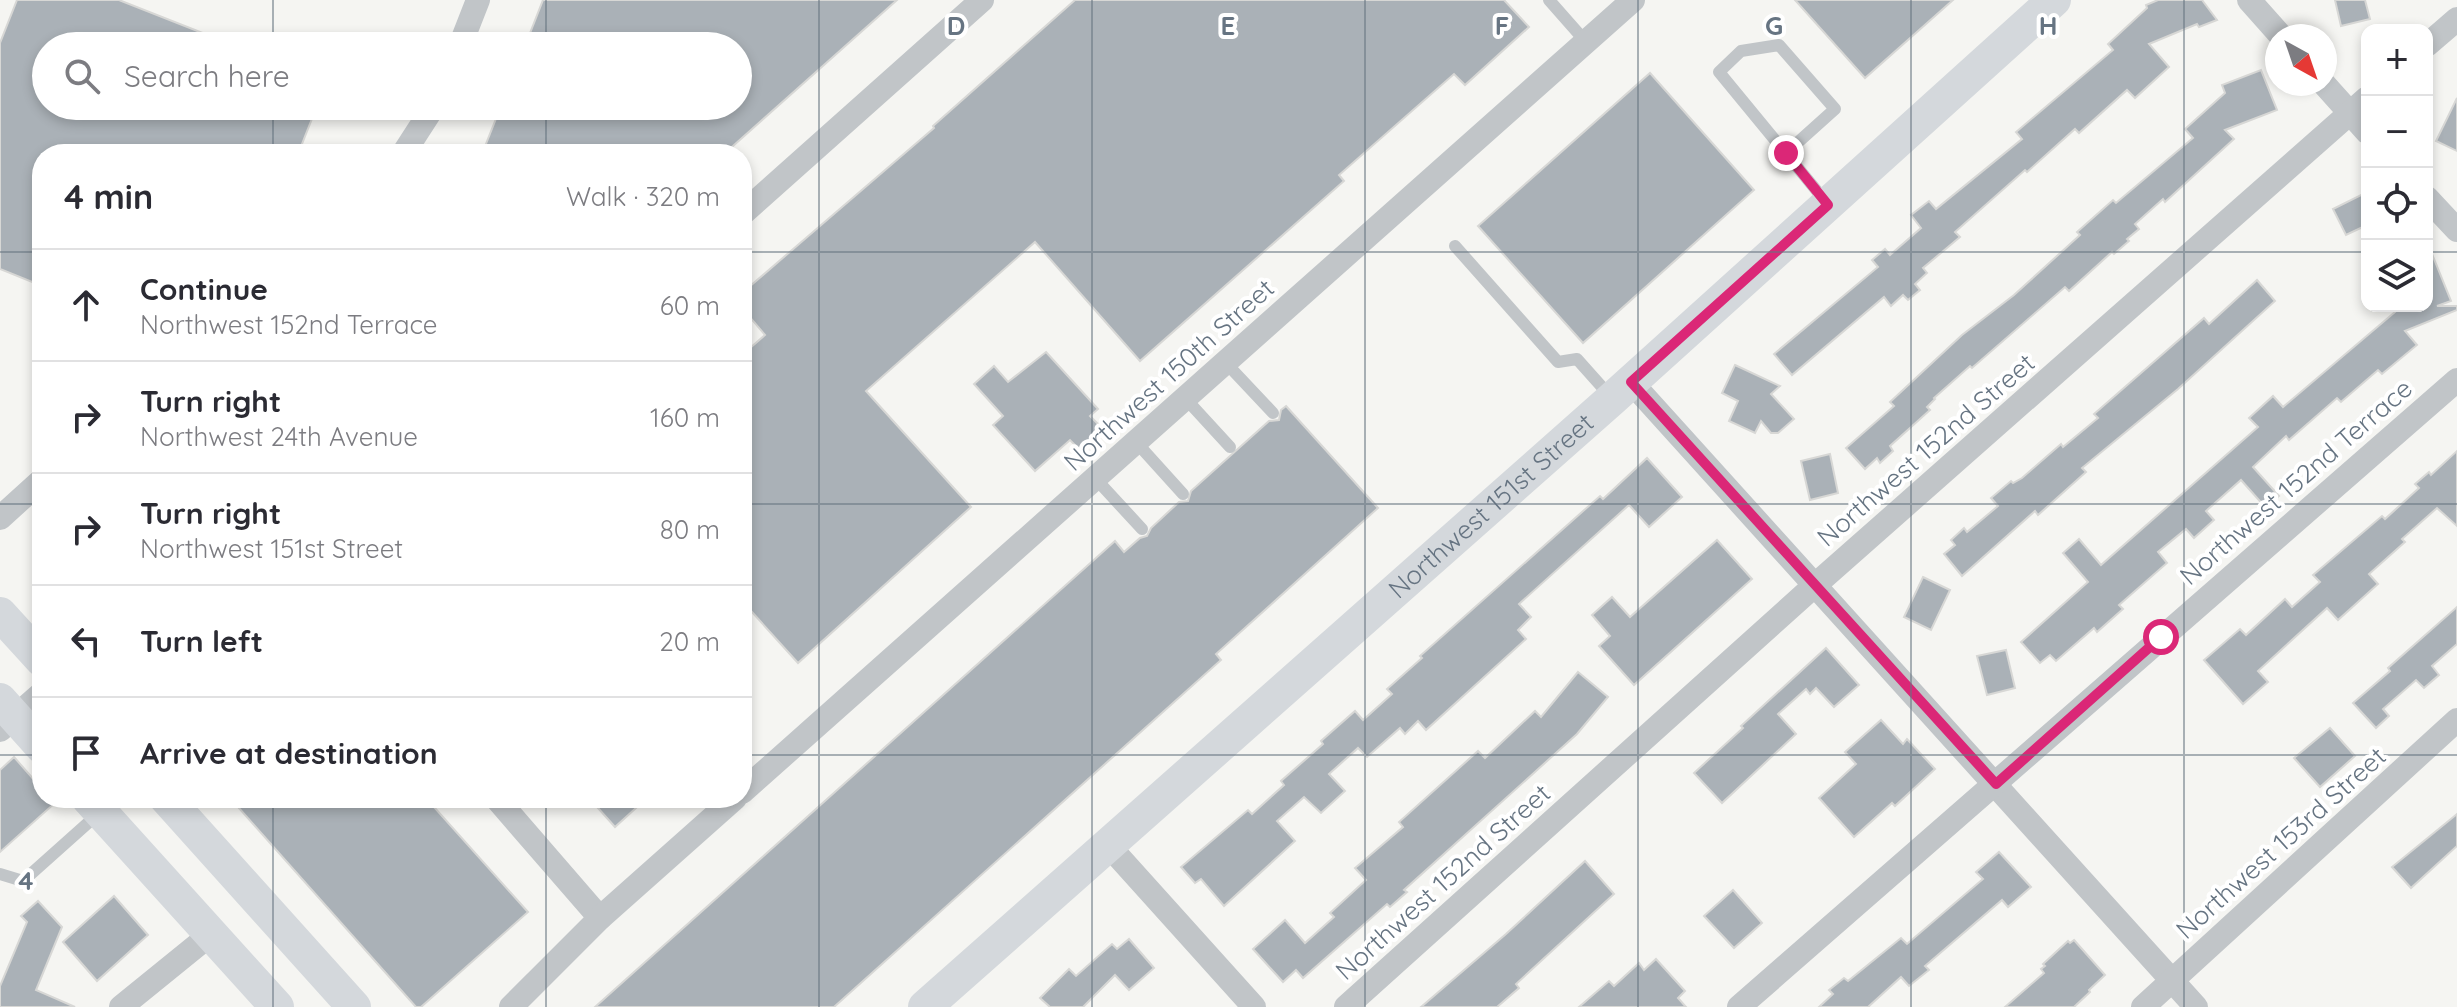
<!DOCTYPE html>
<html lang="en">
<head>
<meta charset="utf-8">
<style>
	:root { --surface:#fff; --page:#f2f2f3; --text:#2b2b33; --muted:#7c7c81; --line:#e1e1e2 }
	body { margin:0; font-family:Quicksand,sans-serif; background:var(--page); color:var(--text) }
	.controls { position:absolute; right:24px; top:24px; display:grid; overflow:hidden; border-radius:16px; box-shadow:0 4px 12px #0003 }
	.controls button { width:72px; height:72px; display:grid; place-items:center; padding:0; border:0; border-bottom:2px solid var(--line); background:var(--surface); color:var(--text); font:40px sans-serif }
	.compass { position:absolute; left:2265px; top:24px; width:72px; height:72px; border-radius:50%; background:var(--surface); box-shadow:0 4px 12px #0003; rotate:140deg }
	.stop { position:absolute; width:24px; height:24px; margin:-18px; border:6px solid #db2777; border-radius:50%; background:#fff }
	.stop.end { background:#db2777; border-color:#fff; box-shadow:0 2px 8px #0008 }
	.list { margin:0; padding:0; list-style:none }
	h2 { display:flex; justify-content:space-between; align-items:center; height:104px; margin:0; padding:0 32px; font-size:34px }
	h2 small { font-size:26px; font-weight:400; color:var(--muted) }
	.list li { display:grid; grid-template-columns:52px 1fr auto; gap:24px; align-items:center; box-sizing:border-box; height:112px; padding:0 32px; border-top:2px solid var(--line) }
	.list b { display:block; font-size:30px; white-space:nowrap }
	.list p { margin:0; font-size:26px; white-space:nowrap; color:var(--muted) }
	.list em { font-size:26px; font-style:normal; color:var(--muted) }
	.icon { flex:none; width:44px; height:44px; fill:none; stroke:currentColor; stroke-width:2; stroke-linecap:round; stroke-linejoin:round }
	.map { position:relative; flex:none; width:2457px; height:1007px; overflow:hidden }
	.search { position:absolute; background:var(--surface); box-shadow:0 4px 12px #0003; left:32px; top:32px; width:720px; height:88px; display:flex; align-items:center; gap:20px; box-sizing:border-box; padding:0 28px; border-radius:44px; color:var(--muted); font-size:30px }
	.panel { position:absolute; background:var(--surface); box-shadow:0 4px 12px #0003; left:32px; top:144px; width:720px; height:664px; border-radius:32px }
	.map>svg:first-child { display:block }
	.building { fill:#aab1b7; stroke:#d7d7d5; stroke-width:2 }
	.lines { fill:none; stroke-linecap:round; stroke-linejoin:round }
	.lane { stroke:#c1c5c8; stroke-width:12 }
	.street { stroke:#c1c5c8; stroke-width:24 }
	.secondary { stroke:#d4d8dc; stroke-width:34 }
	.route { stroke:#db2777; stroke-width:10 }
	.grid { fill:none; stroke:#667482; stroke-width:2; stroke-opacity:0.55 }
	.labels { text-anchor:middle; stroke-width:8; stroke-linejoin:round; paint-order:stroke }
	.street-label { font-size:26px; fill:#667482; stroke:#fff }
	.grid-label { font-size:26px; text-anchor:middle; font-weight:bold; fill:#667482; stroke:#fff; stroke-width:8; stroke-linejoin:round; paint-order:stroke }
</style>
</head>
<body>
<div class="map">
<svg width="2457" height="1007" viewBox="0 0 2457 1007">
	<rect width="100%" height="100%" fill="#f5f5f2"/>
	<g class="building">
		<polygon points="17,0 119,0 233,45 46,46 46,106 317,106 298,154 42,154 42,286 0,269 0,43"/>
		<polygon points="543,0 897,0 724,154 482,154 501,106 738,106 738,46 525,46"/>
		<polygon points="1075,0 1504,0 1529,27 1465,85 1454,74 1339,175 1344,181 1140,361 1035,242 866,391 971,507 798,663 742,601 742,355 765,335 742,308 742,293 934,128 933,126"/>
		<polygon points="1795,0 1953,0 1865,78"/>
		<polygon points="2158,0 2202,0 2217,20 2199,27 2197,24 2149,44 2169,67 2135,98 2127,90 2079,133 2075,129 2027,172 2025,170 1955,232 1960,237 1923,268 1927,273 1915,284 1920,290 1908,300 1903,295 1891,306 1884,297 1792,375 1774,354 1878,267 1872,260 1885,249 1890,255 1921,228 1911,215 1929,201 1936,209 2022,139 2016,132 2113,50 2108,44 2147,8 2146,5"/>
		<polygon points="2335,0 2365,0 2370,19 2341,26"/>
		<polygon points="2261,70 2277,110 2225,130 2234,139 2165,202 2163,199 2135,224 2139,229 2127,239 2129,241 2114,254 2112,252 2069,291 2065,287 1972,368 1970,366 1934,398 1935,399 1927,407 1930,410 1890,446 1893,451 1880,463 1877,458 1865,469 1846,448 1894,406 1890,402 1962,335 2014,295 2080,235 2077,232 2113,200 2116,203 2193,138 2185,129 2225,93 2222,85"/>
		<polygon points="1650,73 1754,190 1583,343 1478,226"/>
		<polygon points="2457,98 2457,151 2436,141"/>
		<polygon points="2367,192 2367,225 2346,235 2333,209"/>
		<polygon points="2428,244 2451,301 2437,306 2457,306 2457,310 2405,331 2417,345 2382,374 2378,370 2341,402 2337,398 2289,440 2286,436 2253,467 2279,496 2266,508 2241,480 2206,511 2214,520 2194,538 2186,529 2158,552 2167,563 2119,605 2123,609 2097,632 2094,628 2056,661 2050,655 2040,663 2021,642 2088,582 2063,553 2079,539 2101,565 2258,427 2249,418 2273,396 2283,407 2402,306 2427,306"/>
		<polygon points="2257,280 2275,301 2178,389 2082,468 2086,472 2038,515 2035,511 1962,576 1944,554 1955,545 1951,540 1964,528 1967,532 1998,506 1991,498 2011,481 2013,483 2022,478 2061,444 2063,447 2098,418 2094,414 2204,318 2209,324"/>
		<polygon points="1046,352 1098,409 1090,416 1103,429 1080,450 1070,440 1035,471 993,425 1003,416 974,384 994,366 1008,382"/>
		<polygon points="1735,365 1780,386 1771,394 1794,419 1778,433 1771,433 1761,421 1755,433 1729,421 1738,401 1722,393"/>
		<polygon points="1286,406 1378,508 1216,654 1221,660 834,1007 595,1007 1115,541 1124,552 1140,538 1147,536 1151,528 1179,502 1188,501 1191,491 1269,421 1279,420 1281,410"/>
		<polygon points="2457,451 2457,526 2437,508 2402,539 2405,542 2369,574 2378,584 2338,620 2327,608 2258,671 2268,682 2243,704 2204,660 2240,629 2246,635 2285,599 2292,607 2320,582 2313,575 2382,516 2385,519 2419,488 2415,484 2429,472 2431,475"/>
		<polygon points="1830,454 1838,493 1810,500 1801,461"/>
		<polygon points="1647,458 1682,497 1649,527 1629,505 1519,604 1531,617 1518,630 1526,639 1426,730 1418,721 1405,734 1400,728 1367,757 1358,748 1329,774 1345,791 1321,813 1304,797 1277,821 1295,841 1224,906 1201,879 1195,883 1181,867 1248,810 1252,814 1284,785 1281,781 1323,744 1321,741 1355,711 1363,720 1392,694 1387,689 1422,658 1420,656 1600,496 1603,499"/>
		<polygon points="1717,540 1752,579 1634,685 1599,646 1610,636 1592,615 1612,597 1630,617"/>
		<polygon points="1923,577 1950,590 1931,630 1904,617"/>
		<polygon points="2457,607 2457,644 2432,666 2439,675 2424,688 2416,680 2383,709 2389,716 2376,728 2353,703 2390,671 2388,668"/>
		<polygon points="1826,648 1859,685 1834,707 1816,688 1810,694 1806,689 1778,714 1796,734 1722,803 1694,773 1743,728 1741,726"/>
		<polygon points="2006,650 2015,688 1987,695 1977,656"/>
		<polygon points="1578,672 1608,697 1577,734 1404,890 1407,892 1390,907 1387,904 1303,978 1296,970 1283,982 1253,949 1285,920 1305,943 1334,917 1330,913 1366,880 1355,868 1403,827 1399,822 1478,751 1485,758 1535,711 1541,717"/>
		<polygon points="1881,720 1903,744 1907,739 1935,769 1895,806 1892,803 1854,837 1819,798 1856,764 1845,752"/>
		<polygon points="2330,728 2355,756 2320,787 2294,758"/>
		<polygon points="14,757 42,789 42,798 51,798 55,803 0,852 0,770"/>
		<polygon points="230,798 426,798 528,912 421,1007 416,1007"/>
		<polygon points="589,798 647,798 615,827"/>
		<polygon points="2457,814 2457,846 2411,888 2392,867"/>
		<polygon points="1999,852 2031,887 2008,907 2002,900 1925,966 1929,970 1909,986 1901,977 1868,1007 1819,1007 1833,994 1829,990 1844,978 1848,981 1901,938 1907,944 1983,879 1976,872"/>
		<polygon points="1585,861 1614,894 1516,984 1519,988 1497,1007 1421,1007 1506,934"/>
		<polygon points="1733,890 1762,923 1734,948 1704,916"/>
		<polygon points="114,896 148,935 97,981 63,942"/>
		<polygon points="38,901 62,927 36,990 75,1007 0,1007 0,986 27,922 21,916"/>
		<polygon points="1129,939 1154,968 1129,990 1115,975 1083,1007 1050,1007 1040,998 1069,969 1076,976 1112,944 1117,949"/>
		<polygon points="2074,940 2105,975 2089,990 2090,992 2074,1007 2005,1007 2044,973 2041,969 2045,966 2043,964 2068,941 2070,943"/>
		<polygon points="1656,959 1685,991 1678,998 1686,1007 1579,1007 1609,981 1614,986 1639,963 1644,970"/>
	</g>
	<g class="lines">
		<g class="lane">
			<polyline points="1549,0 1586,42"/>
			<polyline points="1786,153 1835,109 1779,45 1741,51 1719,72 1826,202"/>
			<polyline points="1455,246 1558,362 1577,359 1610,396"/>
			<polyline points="1225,362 1273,413"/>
			<polyline points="1185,398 1230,447"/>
			<polyline points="1136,442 1183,494"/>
			<polyline points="1095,478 1142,529"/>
			<polyline points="0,874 23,881 98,814"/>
		</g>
		<g class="street">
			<polyline points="2249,0 2281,36"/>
			<polyline points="2427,45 2457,19"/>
			<polyline points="460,46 478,0"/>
			<polyline points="2324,84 2367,132"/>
			<polyline points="403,154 434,106"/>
			<polyline points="2427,198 2457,230"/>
			<polyline points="742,214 982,0"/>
			<polyline points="1631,382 2196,1007"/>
			<polyline points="0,518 42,480"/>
			<polyline points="0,730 42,693"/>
			<polyline points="742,792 1633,0"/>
			<polyline points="496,798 600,918"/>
			<polyline points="1109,846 1254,1007"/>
			<polyline points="121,1007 211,934"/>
			<polyline points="511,1007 600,918 735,798"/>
			<polyline points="1346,1007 1814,586 2367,98"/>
			<polyline points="1739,1007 2457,380"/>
			<polyline points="2143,1007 2457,720"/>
		</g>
		<g class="secondary">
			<polyline points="0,614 42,660"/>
			<polyline points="0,700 42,747"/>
			<polyline points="88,798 277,1007"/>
			<polyline points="166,798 354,1007"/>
			<path id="s1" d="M 925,1007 L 1612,399 L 2054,0"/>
		</g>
	</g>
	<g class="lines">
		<polyline class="route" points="1786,153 1828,205 1631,382 1996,784 2161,637"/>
	</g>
	<path class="grid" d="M 273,0 L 273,46M 546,0 L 546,46M 819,0 L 819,1007M 1092,0 L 1092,1007M 1365,0 L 1365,1007M 1638,0 L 1638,1007M 1911,0 L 1911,1007M 2184,0 L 2184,1007M 273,106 L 273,154M 546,106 L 546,154M 0,252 L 42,252M 742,252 L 2367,252M 2427,252 L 2457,252M 0,504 L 42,504M 742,504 L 2457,504M 0,755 L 42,755M 742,755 L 2457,755M 273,798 L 273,1007M 546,798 L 546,1007"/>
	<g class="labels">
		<g class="street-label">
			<text transform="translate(1169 375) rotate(-42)" y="9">Northwest 150th Street</text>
			<text transform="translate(1926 450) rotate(-41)" y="9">Northwest 152nd Street</text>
			<text transform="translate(2296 482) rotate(-41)" y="9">Northwest 152nd Terrace</text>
			<text dy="9" stroke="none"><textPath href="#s1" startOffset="756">Northwest 151st Street</textPath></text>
			<text transform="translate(2281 843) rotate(-42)" y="9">Northwest 153rd Street</text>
			<text transform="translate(1443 882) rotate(-42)" y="9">Northwest 152nd Street</text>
		</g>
	</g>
	<g class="grid-label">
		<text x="956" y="35">D</text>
		<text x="1228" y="35">E</text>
		<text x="1502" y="35">F</text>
		<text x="1774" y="35">G</text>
		<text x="2048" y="35">H</text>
		<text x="26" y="890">4</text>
	</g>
</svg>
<div class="controls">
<button>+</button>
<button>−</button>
<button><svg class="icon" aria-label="locate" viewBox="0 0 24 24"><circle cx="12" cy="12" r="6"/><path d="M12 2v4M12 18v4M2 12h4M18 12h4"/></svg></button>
<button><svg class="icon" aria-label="layers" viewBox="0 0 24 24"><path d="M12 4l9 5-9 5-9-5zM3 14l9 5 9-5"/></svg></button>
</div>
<svg class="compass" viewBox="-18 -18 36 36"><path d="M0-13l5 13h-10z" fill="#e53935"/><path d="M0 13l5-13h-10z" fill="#7c7c81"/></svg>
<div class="stop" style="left:2161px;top:637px"></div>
<div class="stop end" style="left:1786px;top:153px"></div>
<div class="search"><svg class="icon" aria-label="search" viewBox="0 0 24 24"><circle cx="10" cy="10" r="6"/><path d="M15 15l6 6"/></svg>Search here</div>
<section class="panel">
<h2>4 min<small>Walk · 320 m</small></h2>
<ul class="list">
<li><svg class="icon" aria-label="ahead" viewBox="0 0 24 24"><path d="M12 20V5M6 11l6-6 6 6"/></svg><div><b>Continue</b><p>Northwest 152nd Terrace</p></div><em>60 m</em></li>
<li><svg class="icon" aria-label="right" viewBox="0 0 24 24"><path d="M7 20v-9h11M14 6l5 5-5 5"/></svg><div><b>Turn right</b><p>Northwest 24th Avenue</p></div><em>160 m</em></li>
<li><svg class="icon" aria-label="right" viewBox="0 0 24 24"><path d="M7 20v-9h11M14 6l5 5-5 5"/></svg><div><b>Turn right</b><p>Northwest 151st Street</p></div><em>80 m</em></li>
<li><svg class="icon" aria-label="left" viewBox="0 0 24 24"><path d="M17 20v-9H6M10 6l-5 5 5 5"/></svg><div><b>Turn left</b></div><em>20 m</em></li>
<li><svg class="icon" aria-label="arrive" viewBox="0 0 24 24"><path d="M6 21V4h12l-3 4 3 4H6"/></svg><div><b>Arrive at destination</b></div></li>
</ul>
</section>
</div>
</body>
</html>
